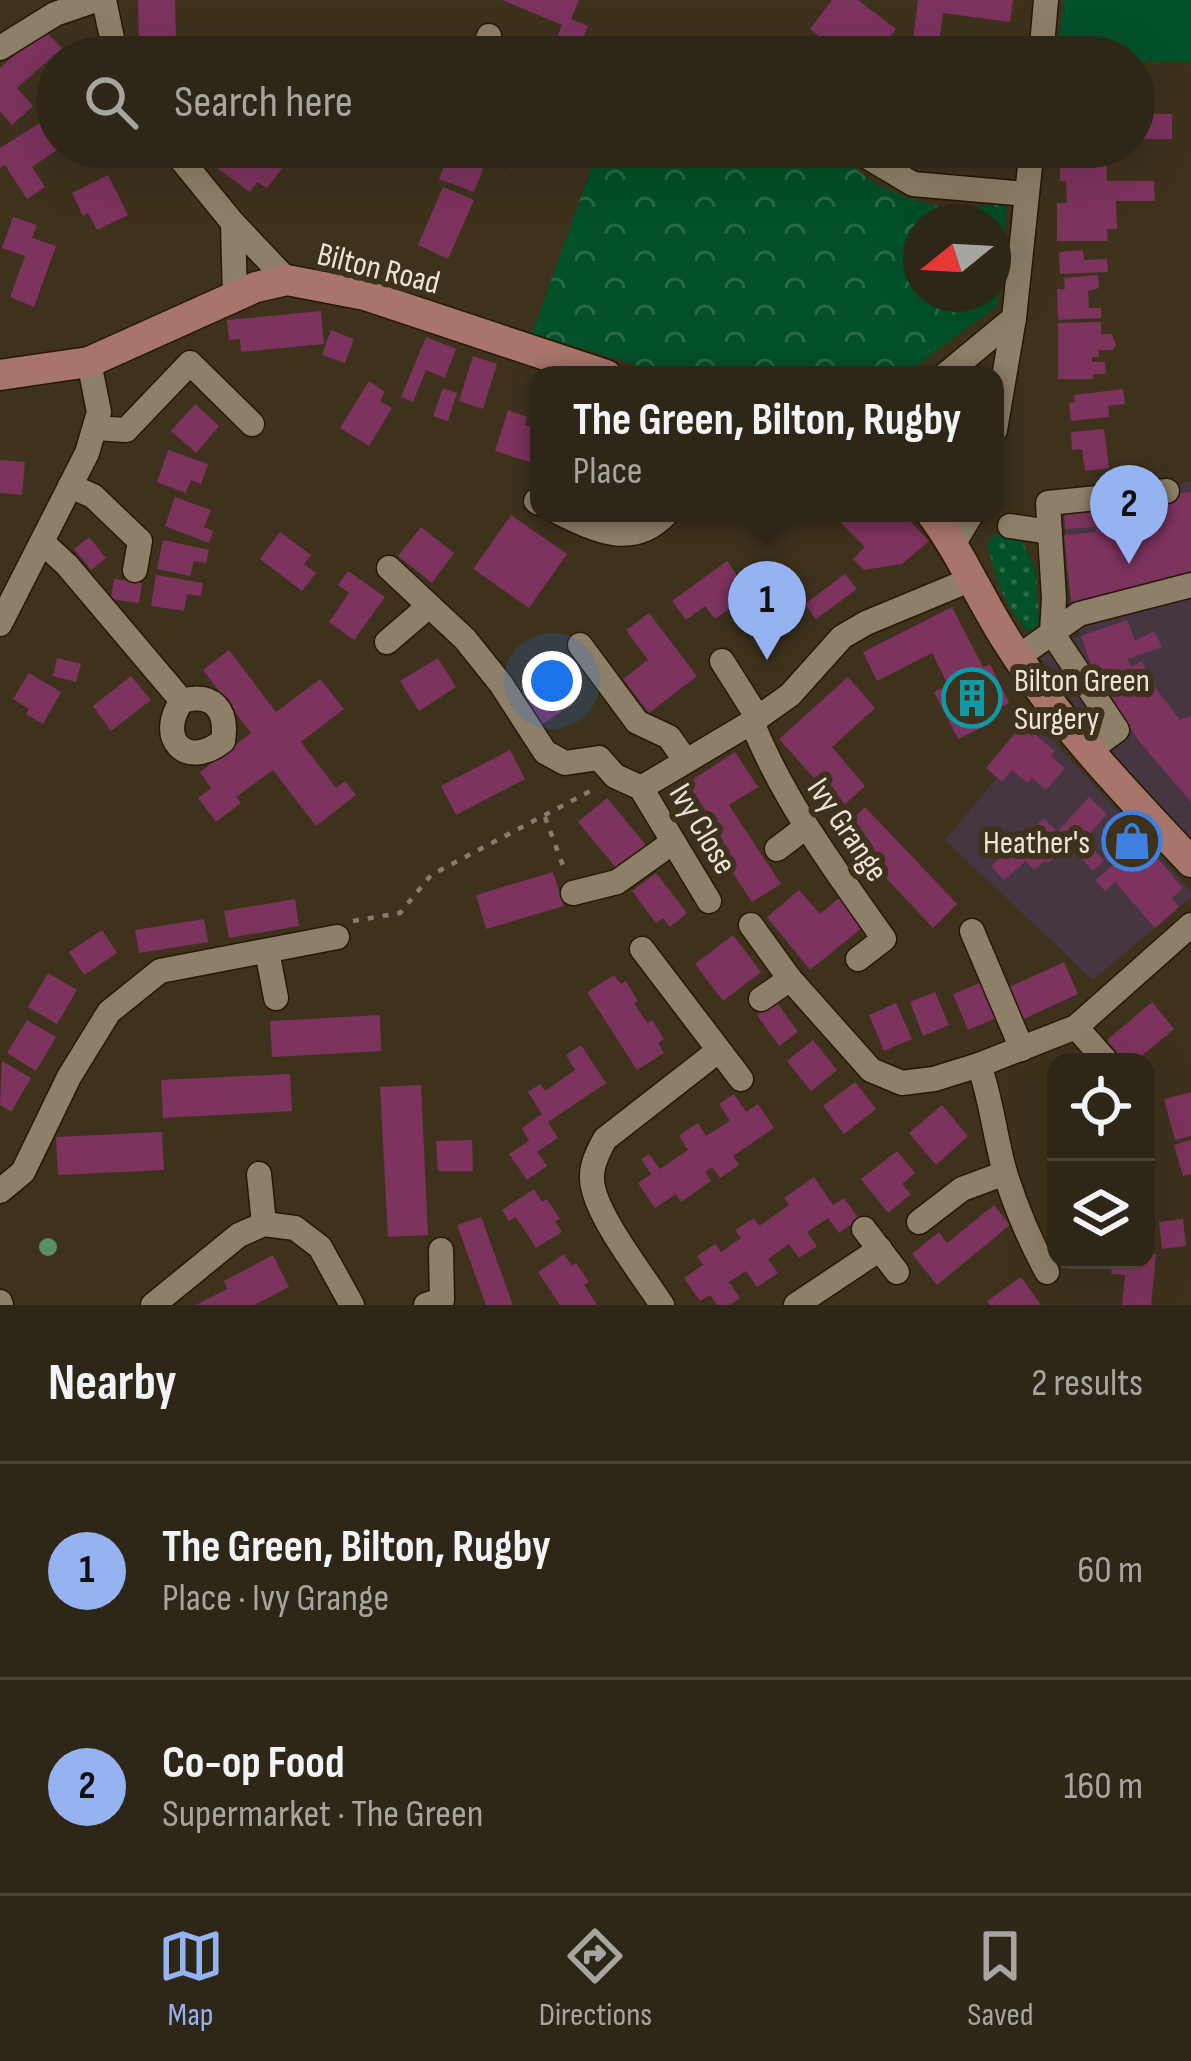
<!DOCTYPE html>
<html lang="en">
<head>
<meta charset="utf-8">
<style>
	:root { --surface:#2e2616; --page:#3a3223; --text:#f1f3f6; --muted:#a7a5a1; --line:#494335; --accent:#95b2f1 }
	body { margin:0; font-family:"Sofia Sans Condensed",sans-serif; background:var(--page); color:var(--text) }
	.controls { position:absolute; right:36px; bottom:36px; display:grid; overflow:hidden; border-radius:24px; box-shadow:0 12px 48px #0002 }
	.controls button { width:108px; height:108px; display:grid; place-items:center; padding:0; border:0; border-bottom:3px solid var(--line); background:var(--surface); color:var(--text); font:60px sans-serif }
	.compass { position:absolute; left:903px; top:204px; width:108px; height:108px; border-radius:50%; background:var(--surface); box-shadow:0 12px 48px #0002; rotate:252deg }
	.you { position:absolute; left:552px; top:681px; width:42px; height:42px; margin:-30px; border:9px solid #fff; border-radius:50%; background:#1a73e8; box-shadow:0 0 0 18px #1a73e833 }
	.badge { display:grid; place-items:center; width:78px; height:78px; border-radius:50%; background:var(--accent); color:#111; font-size:39px; font-weight:700 }
	.pin { position:absolute; translate:-50% -99px; filter:drop-shadow(0 3px 6px #0008) }
	.pin::after { content:''; position:absolute; top:63px; width:42px; height:36px; background:inherit; clip-path:polygon(0 0,100% 0,50% 100%) }
	.popup { position:absolute; left:530px; top:366px; width:474px; height:156px; box-sizing:border-box; display:grid; place-content:center; border-radius:24px; background:var(--surface); filter:drop-shadow(0 3px 9px #0005); font-size:39px; white-space:nowrap; color:var(--muted) }
	.popup b { font-size:45px; color:var(--text) }
	.popup::after { content:''; position:absolute; left:50%; top:100%; margin-left:-24px; border:24px solid transparent; border-top-color:var(--surface) }
	.list { margin:0; padding:0; list-style:none }
	h2 { display:flex; justify-content:space-between; align-items:center; height:156px; margin:0; padding:0 48px; font-size:51px }
	h2 small { font-size:39px; font-weight:400; color:var(--muted) }
	.list li { display:grid; grid-template-columns:78px 1fr auto; gap:36px; align-items:center; box-sizing:border-box; height:216px; padding:0 48px; border-top:3px solid var(--line) }
	.list b { display:block; font-size:45px; white-space:nowrap }
	.list p { margin:0; font-size:39px; white-space:nowrap; color:var(--muted) }
	.list em { font-size:39px; font-style:normal; color:var(--muted) }
	.icon { flex:none; width:66px; height:66px; fill:none; stroke:currentColor; stroke-width:2; stroke-linecap:round; stroke-linejoin:round }
	.map { position:relative; flex:none; width:1191px; height:1305px; overflow:hidden }
	.search { position:absolute; background:var(--surface); box-shadow:0 12px 48px #0002; left:36px; right:36px; top:36px; height:132px; display:flex; align-items:center; gap:30px; box-sizing:border-box; padding:0 42px; border-radius:66px; color:var(--muted); font-size:45px }
	.sheet { height:588px; background:var(--surface) }
	nav { display:flex; justify-content:space-around; align-items:center; box-sizing:border-box; height:168px; border-top:3px solid var(--line); background:var(--surface); font-size:33px; color:var(--muted) }
	nav a { display:grid; justify-items:center; gap:6px }
	nav .on { color:var(--accent) }
	.map>svg:first-child { display:block }
	.commercial { fill:#463642 }
	.grass { fill:url(#grass-dots) }
	.park { fill:url(#park-crowns); fill-rule:evenodd }
	.pitch { fill:#035029 }
	.building { fill:#7c335e }
	.lines { fill:none; stroke-linecap:round; stroke-linejoin:round }
	.minor-casing { stroke:#251905; stroke-width:27 }
	.major-casing { stroke:#251905; stroke-width:33 }
	.path { stroke:#887d6c; stroke-width:4.5; stroke-dasharray:6 9; stroke-linecap:butt }
	.minor { stroke:#8d7f68; stroke-width:24 }
	.major { stroke:#a7756a; stroke-width:30 }
	.tree { fill:#578f5e }
	.labels { text-anchor:middle; stroke-width:12; stroke-linejoin:round; paint-order:stroke }
	.street-label { font-size:33px; fill:#ece4d8; stroke:#3e321d }
	.poi-label { font-size:33px; fill:#ece4d8; stroke:#3e321d; text-anchor:start }
</style>
</head>
<body>
<div class="map">
<svg width="1191" height="1305" viewBox="0 0 1191 1305">
	<defs>
		<pattern id="grass-dots" width="8" height="8" patternUnits="userSpaceOnUse" patternTransform="scale(3)"><rect width="8" height="8" fill="#035029"/><path d="M2 2h.1M6 6h.1" fill="none" stroke="#286947" stroke-width="1.8" stroke-linecap="round"/></pattern>
		<pattern id="park-crowns" width="20" height="18" patternUnits="userSpaceOnUse" patternTransform="scale(3)"><rect width="20" height="18" fill="#035029"/><path d="M2 6a3 3 0 1 1 6 0M12 15a3 3 0 1 1 6 0" fill="none" stroke="#286947"/></pattern>
	</defs>
	<rect width="100%" height="100%" fill="#3e321d"/>
	<g class="commercial">
		<polygon points="1191,481 1191,839 1096,734 1037,653 1081,635 1071,602 1064,508"/>
		<polygon points="1029,714 1191,891 1191,897 1093,980 945,840 997,778 986,768"/>
	</g>
	<path class="grass" d="M 1008,534 L 1022,540 L 1036,572 L 1039,624 L 1030,632 C 1004,611 995,574 987,542 L 996,535 Z"/>
	<path class="park" d="M 599,147 L 807,147 L 815,152 L 847,158 C 862,184 919,205 949,208 C 967,209 988,205 1007,203 L 997,306 L 904,375 L 667,375 L 532,333 ZM 921,222 L 993,222 L 993,294 L 921,294 Z"/>
	<polygon class="pitch" points="1064,0 1191,0 1191,62 1134,61 1134,57 1056,57"/>
	<g class="building">
		<polygon points="138,0 175,0 176,44 139,46"/>
		<polygon points="502,0 579,0 571,19 588,26 576,55 554,46 562,25"/>
		<polygon points="832,0 858,0 896,29 874,57 845,36 835,49 810,29"/>
		<polygon points="918,0 1013,0 1010,22 943,13 939,43 913,39"/>
		<polygon points="43,29 62,48 17,88 33,106 12,125 0,111 0,68"/>
		<polygon points="377,39 382,57 337,57 335,50"/>
		<rect x="1134" y="114" width="38" height="25"/>
		<polygon points="41,122 57,146 57,150 32,167 45,187 27,199 5,165 0,168 0,148"/>
		<polygon points="215,147 270,147 269,149 287,162 267,188 257,182 250,192 206,160"/>
		<polygon points="456,147 548,147 543,158 519,149 511,169"/>
		<polygon points="1068,147 1106,147 1107,181 1154,181 1155,201 1116,201 1117,229 1107,229 1108,241 1057,241 1057,203 1067,203 1066,181 1060,181 1060,157 1068,157"/>
		<polygon points="449,153 484,166 474,192 439,179"/>
		<polygon points="108,175 128,215 97,230 88,213 83,216 72,193"/>
		<polygon points="443,187 474,200 448,259 418,245"/>
		<polygon points="13,217 37,225 32,238 56,246 34,307 10,297 25,256 2,248"/>
		<polygon points="1083,250 1084,260 1107,259 1108,272 1060,274 1059,252"/>
		<polygon points="1098,275 1099,288 1088,291 1089,308 1101,308 1101,318 1058,320 1057,289 1065,289 1064,278"/>
		<polygon points="321,311 324,344 241,352 240,339 229,340 227,320"/>
		<polygon points="1101,322 1101,334 1112,334 1116,345 1113,350 1099,350 1099,357 1092,357 1092,362 1105,362 1106,374 1093,374 1093,379 1058,379 1058,323"/>
		<polygon points="331,330 354,339 345,363 322,355"/>
		<polygon points="426,337 456,349 445,378 426,370 413,402 401,397"/>
		<polygon points="473,356 497,364 483,409 459,401"/>
		<polygon points="369,381 385,392 380,401 392,408 369,446 340,428"/>
		<polygon points="443,388 457,393 448,421 433,416"/>
		<polygon points="1123,389 1125,404 1108,406 1109,417 1071,421 1069,403 1075,402 1074,395"/>
		<polygon points="195,404 219,426 196,453 171,431"/>
		<polygon points="508,410 527,417 525,425 539,430 539,465 495,451"/>
		<polygon points="1104,429 1109,468 1085,471 1082,449 1072,450 1071,432"/>
		<polygon points="168,450 208,464 201,484 191,480 186,493 157,482"/>
		<polygon points="0,460 25,462 22,495 0,493"/>
		<polygon points="1191,492 1191,576 1071,602 1064,535 1096,532 1095,527 1065,529 1064,508"/>
		<polygon points="175,497 211,510 204,527 213,531 209,543 165,526"/>
		<polygon points="846,513 902,513 929,541 902,564 864,570 853,559 865,547 838,520"/>
		<polygon points="511,515 567,554 529,608 473,569"/>
		<polygon points="421,527 454,553 432,583 398,556"/>
		<polygon points="280,532 311,555 304,564 316,573 302,591 260,559"/>
		<polygon points="89,537 106,558 91,570 74,549"/>
		<polygon points="163,540 209,550 206,563 194,561 190,576 157,569"/>
		<polygon points="727,561 750,594 715,619 705,606 686,620 672,601"/>
		<polygon points="348,571 385,597 354,640 329,622 349,593 338,585"/>
		<polygon points="845,574 857,589 816,619 805,604"/>
		<polygon points="156,575 203,583 201,596 187,594 184,611 151,606"/>
		<polygon points="114,579 142,583 139,603 111,599"/>
		<polygon points="952,607 983,667 990,664 1009,703 979,719 983,727 958,739 934,692 948,685 932,653 877,681 863,652"/>
		<polygon points="649,613 697,676 649,713 623,679 648,660 626,630"/>
		<polygon points="1127,620 1135,641 1154,631 1162,647 1127,659 1132,667 1142,661 1154,686 1180,720 1191,716 1191,802 1139,741 1091,665 1081,636"/>
		<polygon points="229,650 276,712 320,679 344,709 301,742 336,788 345,781 356,795 316,826 273,770 236,797 241,803 216,822 198,798 211,788 200,772 251,733 203,670"/>
		<polygon points="57,658 81,664 76,682 53,676"/>
		<polygon points="438,658 456,687 419,711 400,681"/>
		<polygon points="552,672 573,704 541,725 520,694"/>
		<polygon points="29,673 61,692 43,724 26,714 29,709 13,699"/>
		<polygon points="131,676 151,700 111,731 93,706"/>
		<polygon points="848,677 875,708 832,747 865,786 841,808 779,739"/>
		<polygon points="1023,724 1055,751 1051,756 1065,768 1046,790 1032,778 1027,783 1012,770 1002,782 986,768"/>
		<polygon points="510,750 525,779 456,815 441,786"/>
		<polygon points="735,752 758,787 729,805 781,884 752,902 678,789"/>
		<polygon points="1089,797 1107,814 1084,840 1077,835 1070,842 1058,831"/>
		<polygon points="607,798 646,845 617,869 578,822"/>
		<polygon points="865,807 957,904 933,928 841,830"/>
		<polygon points="1120,815 1183,888 1172,898 1179,907 1155,928 1115,882 1105,891 1095,880 1118,861 1112,854 1118,849 1102,830"/>
		<polygon points="1044,818 1069,845 1048,863 1046,860 1034,870 1026,861 1004,880 991,866"/>
		<polygon points="1087,842 1104,861 1093,871 1076,852"/>
		<polygon points="553,872 564,906 486,929 476,895"/>
		<polygon points="656,873 687,913 670,927 663,918 656,923 632,891"/>
		<polygon points="799,890 820,914 839,898 863,927 810,970 767,917"/>
		<polygon points="295,899 299,926 229,938 224,911"/>
		<polygon points="204,919 208,942 139,953 135,930"/>
		<polygon points="102,930 117,953 84,975 69,952"/>
		<polygon points="733,935 761,972 723,1001 695,964"/>
		<polygon points="1064,962 1078,994 1019,1021 1005,989"/>
		<polygon points="48,973 77,990 57,1024 28,1007"/>
		<polygon points="614,975 621,984 626,981 638,1001 634,1003 647,1023 652,1020 664,1039 658,1043 664,1053 637,1070 587,992"/>
		<polygon points="982,982 996,1018 968,1030 953,994"/>
		<polygon points="935,992 949,1025 923,1036 910,1002"/>
		<polygon points="776,1001 798,1032 779,1046 757,1015"/>
		<polygon points="1152,1002 1174,1029 1134,1062 1125,1062 1107,1040"/>
		<polygon points="896,1003 912,1039 884,1051 869,1015"/>
		<polygon points="380,1015 381,1051 272,1057 270,1021"/>
		<polygon points="27,1020 56,1037 36,1071 7,1053"/>
		<polygon points="813,1040 837,1070 811,1091 787,1061"/>
		<polygon points="581,1045 606,1083 548,1122 558,1138 537,1152 547,1166 527,1180 509,1154 529,1141 522,1128 542,1114 528,1092 540,1084 545,1091 575,1070 566,1055"/>
		<polygon points="2,1061 31,1078 11,1112 0,1105"/>
		<polygon points="290,1074 292,1111 163,1118 161,1080"/>
		<polygon points="855,1082 876,1109 844,1134 823,1106"/>
		<polygon points="421,1085 428,1235 388,1237 380,1087"/>
		<polygon points="1191,1092 1191,1136 1175,1140 1164,1099"/>
		<polygon points="734,1094 746,1112 758,1104 774,1128 733,1156 739,1165 720,1178 712,1167 705,1172 711,1181 681,1202 676,1194 655,1208 638,1183 651,1174 641,1159 649,1154 660,1169 688,1150 679,1136 687,1130 698,1123 706,1136 730,1121 719,1104"/>
		<polygon points="942,1105 968,1136 936,1165 909,1133"/>
		<polygon points="162,1132 164,1170 58,1175 56,1137"/>
		<polygon points="472,1140 473,1171 438,1171 436,1141"/>
		<polygon points="1191,1140 1191,1174 1183,1176 1174,1145"/>
		<polygon points="897,1151 915,1173 902,1184 911,1194 888,1213 861,1179"/>
		<polygon points="814,1177 833,1205 844,1198 859,1219 839,1233 828,1218 807,1232 817,1246 799,1258 789,1244 768,1259 778,1273 757,1287 746,1271 729,1282 740,1298 730,1305 717,1305 710,1295 700,1301 684,1278 703,1265 697,1256 715,1244 721,1252 741,1238 735,1230 754,1218 759,1226 789,1205 784,1198"/>
		<polygon points="534,1189 542,1202 547,1199 560,1219 555,1221 562,1232 536,1248 516,1217 509,1221 502,1210"/>
		<polygon points="994,1205 1010,1225 937,1285 912,1254 939,1232 947,1243"/>
		<polygon points="481,1217 513,1305 486,1305 457,1225"/>
		<polygon points="1183,1219 1186,1246 1162,1249 1159,1222"/>
		<polygon points="1146,1253 1156,1254 1151,1305 1122,1305 1125,1275 1111,1274 1113,1260 1146,1260"/>
		<polygon points="564,1254 572,1266 576,1263 589,1282 584,1285 597,1305 560,1305 538,1272"/>
		<polygon points="273,1255 289,1287 254,1305 196,1305 227,1289 224,1281"/>
		<polygon points="1021,1277 1041,1305 990,1305 987,1301"/>
	</g>
	<g class="lines">
		<g class="minor-casing">
			<g id="minor">
				<polyline points="104,0 116,57"/>
				<polyline points="0,48 55,14 96,0"/>
				<polyline points="480,57 489,36"/>
				<polyline points="1041,57 1046,0"/>
				<polyline points="171,147 233,223 287,280"/>
				<path d="M 362,147 C 378,157 395,153 413,147"/>
				<polyline points="862,147 866,156 913,184 1027,194"/>
				<polyline points="233,223 235,297"/>
				<polyline points="945,375 1014,318"/>
				<polyline points="95,428 126,430 190,363 252,424"/>
				<polyline points="995,430 1014,318 1032,147"/>
				<polyline points="70,486 93,496 140,541 135,570"/>
				<polyline points="536,501 539,503"/>
				<path d="M 560,513 C 597,531 634,549 667,513"/>
				<polyline points="1010,526 1050,532"/>
				<path d="M 42,542 L 67,565 L 182,701 C 213,692 228,710 223,741 C 185,771 156,737 182,701"/>
				<polyline points="954,543 972,513"/>
				<polyline points="389,568 465,639 501,684 545,752 565,763 599,758 615,776 641,788"/>
				<polyline points="0,624 87,453 99,412 89,362"/>
				<polyline points="387,642 429,606"/>
				<polyline points="580,645 637,722 669,737 686,761"/>
				<polyline points="1018,657 1052,633 1054,598 1048,503 1167,491"/>
				<polyline points="722,661 758,718"/>
				<path d="M 752,722 C 784,802 835,869 884,939 L 858,959"/>
				<polyline points="1088,751 1117,730 1052,633 1079,614 1191,585"/>
				<polyline points="641,788 752,722 790,695 842,637 866,623 972,579"/>
				<polyline points="641,788 709,901"/>
				<polyline points="777,849 806,827"/>
				<polyline points="573,893 617,882 673,842"/>
				<polyline points="751,925 790,979 871,1070 902,1083 934,1079 979,1065 1076,1027 1191,925"/>
				<polyline points="972,931 1022,1049"/>
				<polyline points="642,949 741,1079"/>
				<polyline points="267,951 276,998"/>
				<polyline points="761,999 790,979"/>
				<polyline points="1076,1027 1107,1062"/>
				<path d="M 979,1065 C 992,1101 995,1139 1006,1176 C 1017,1210 1030,1241 1047,1272"/>
				<polyline points="259,1174 264,1224"/>
				<polyline points="0,1191 23,1172 69,1077 109,1012 160,971 337,937"/>
				<polyline points="919,1222 962,1189 1005,1173"/>
				<polyline points="864,1229 897,1272"/>
				<polyline points="0,1302 1,1305"/>
				<polyline points="153,1305 239,1235 264,1224 295,1228 320,1247 352,1305"/>
				<polyline points="426,1305 442,1300 441,1250"/>
				<path d="M 662,1305 C 643,1275 590,1209 592,1176 C 592,1163 599,1150 605,1139 L 718,1051"/>
				<polyline points="796,1305 880,1249"/>
			</g>
		</g>
		<g class="major-casing">
			<g id="major">
				<polyline points="0,375 89,362 256,287 287,280 365,295 606,375"/>
				<path d="M 931,513 C 961,553 980,599 1007,641 C 1058,722 1125,792 1191,862"/>
			</g>
		</g>
		<g class="path">
			<polyline points="545,817 565,871"/>
			<polyline points="353,921 400,913 431,875 596,788"/>
		</g>
		<use href="#minor" class="minor"/>
		<use href="#major" class="major"/>
	</g>
	<g class="tree">
		<circle cx="1064" cy="678" r="9"/>
		<circle cx="48" cy="1247" r="9"/>
	</g>
	<defs>
		<g id="building-ring" transform="scale(3)"><circle r="9.5" fill="#3e321d" stroke="#0f9aa8" stroke-width="1.5"/><path d="M-4-6H4V6H1V3H-1V6H-4ZM-2.5-4.3h1.7v1.8h-1.7ZM.8-4.3h1.7v1.8H.8ZM-2.5-1h1.7V.8h-1.7ZM.8-1h1.7V.8H.8Z" fill="#0f9aa8"/></g>
		<g id="shop-ring" transform="scale(3)"><circle r="9.5" fill="#3e321d" stroke="#3f7fe0" stroke-width="1.5"/><path d="M-5-2.5h2.3a2.7 3.5 0 0 1 5.4 0H5L5.5 6h-11ZM-1.5-2.5h3a1.5 2.3 0 0 0-3 0Z" fill="#3f7fe0"/></g>
	</defs>
	<g fill-rule="evenodd">
		<use href="#building-ring" x="972" y="698"/>
		<use href="#shop-ring" x="1132" y="841"/>
	</g>
	<g class="labels">
		<g class="street-label">
			<text transform="translate(379 267) rotate(14)" y="12">Bilton Road</text>
			<text transform="translate(704 828) rotate(59)" y="12">Ivy Close</text>
			<text transform="translate(849 829) rotate(56)" y="12">Ivy Grange</text>
		</g>
		<g class="poi-label">
			<text x="1014" y="691">Bilton Green<tspan x="1014" dy="38">Surgery</tspan></text>
			<text x="1090" y="853" text-anchor="end">Heather's</text>
		</g>
	</g>
</svg>
<div class="controls">
<button><svg class="icon" aria-label="locate" viewBox="0 0 24 24"><circle cx="12" cy="12" r="6"/><path d="M12 2v4M12 18v4M2 12h4M18 12h4"/></svg></button>
<button><svg class="icon" aria-label="layers" viewBox="0 0 24 24"><path d="M12 4l9 5-9 5-9-5zM3 14l9 5 9-5"/></svg></button>
</div>
<svg class="compass" viewBox="-18 -18 36 36"><path d="M0-13l5 13h-10z" fill="#e53935"/><path d="M0 13l5-13h-10z" fill="#a7a5a1"/></svg>
<div class="you"></div>
<div class="pin badge" style="left:767px;top:660px">1</div>
<div class="popup"><b>The Green, Bilton, Rugby</b>Place</div>
<div class="pin badge" style="left:1129px;top:564px">2</div>
<div class="search"><svg class="icon" aria-label="search" viewBox="0 0 24 24"><circle cx="10" cy="10" r="6"/><path d="M15 15l6 6"/></svg>Search here</div>
</div>
<section class="sheet">
<h2>Nearby<small>2 results</small></h2>
<ul class="list">
<li><span class="badge">1</span><div><b>The Green, Bilton, Rugby</b><p>Place · Ivy Grange</p></div><em>60 m</em></li>
<li><span class="badge">2</span><div><b>Co-op Food</b><p>Supermarket · The Green</p></div><em>160 m</em></li>
</ul>
</section>
<nav>
<a class="on"><svg class="icon" aria-label="map" viewBox="0 0 24 24"><path d="M3 6l6-2 6 2 6-2v14l-6 2-6-2-6 2zM9 4v14M15 6v14"/></svg>Map</a>
<a><svg class="icon" aria-label="directions" viewBox="0 0 24 24"><path d="M12 3l9 9-9 9-9-9zM9 14v-3h6M13 9l2 2-2 2"/></svg>Directions</a>
<a><svg class="icon" aria-label="saved" viewBox="0 0 24 24"><path d="M7 4h10v16l-5-4-5 4z"/></svg>Saved</a>
</nav>
</body>
</html>
